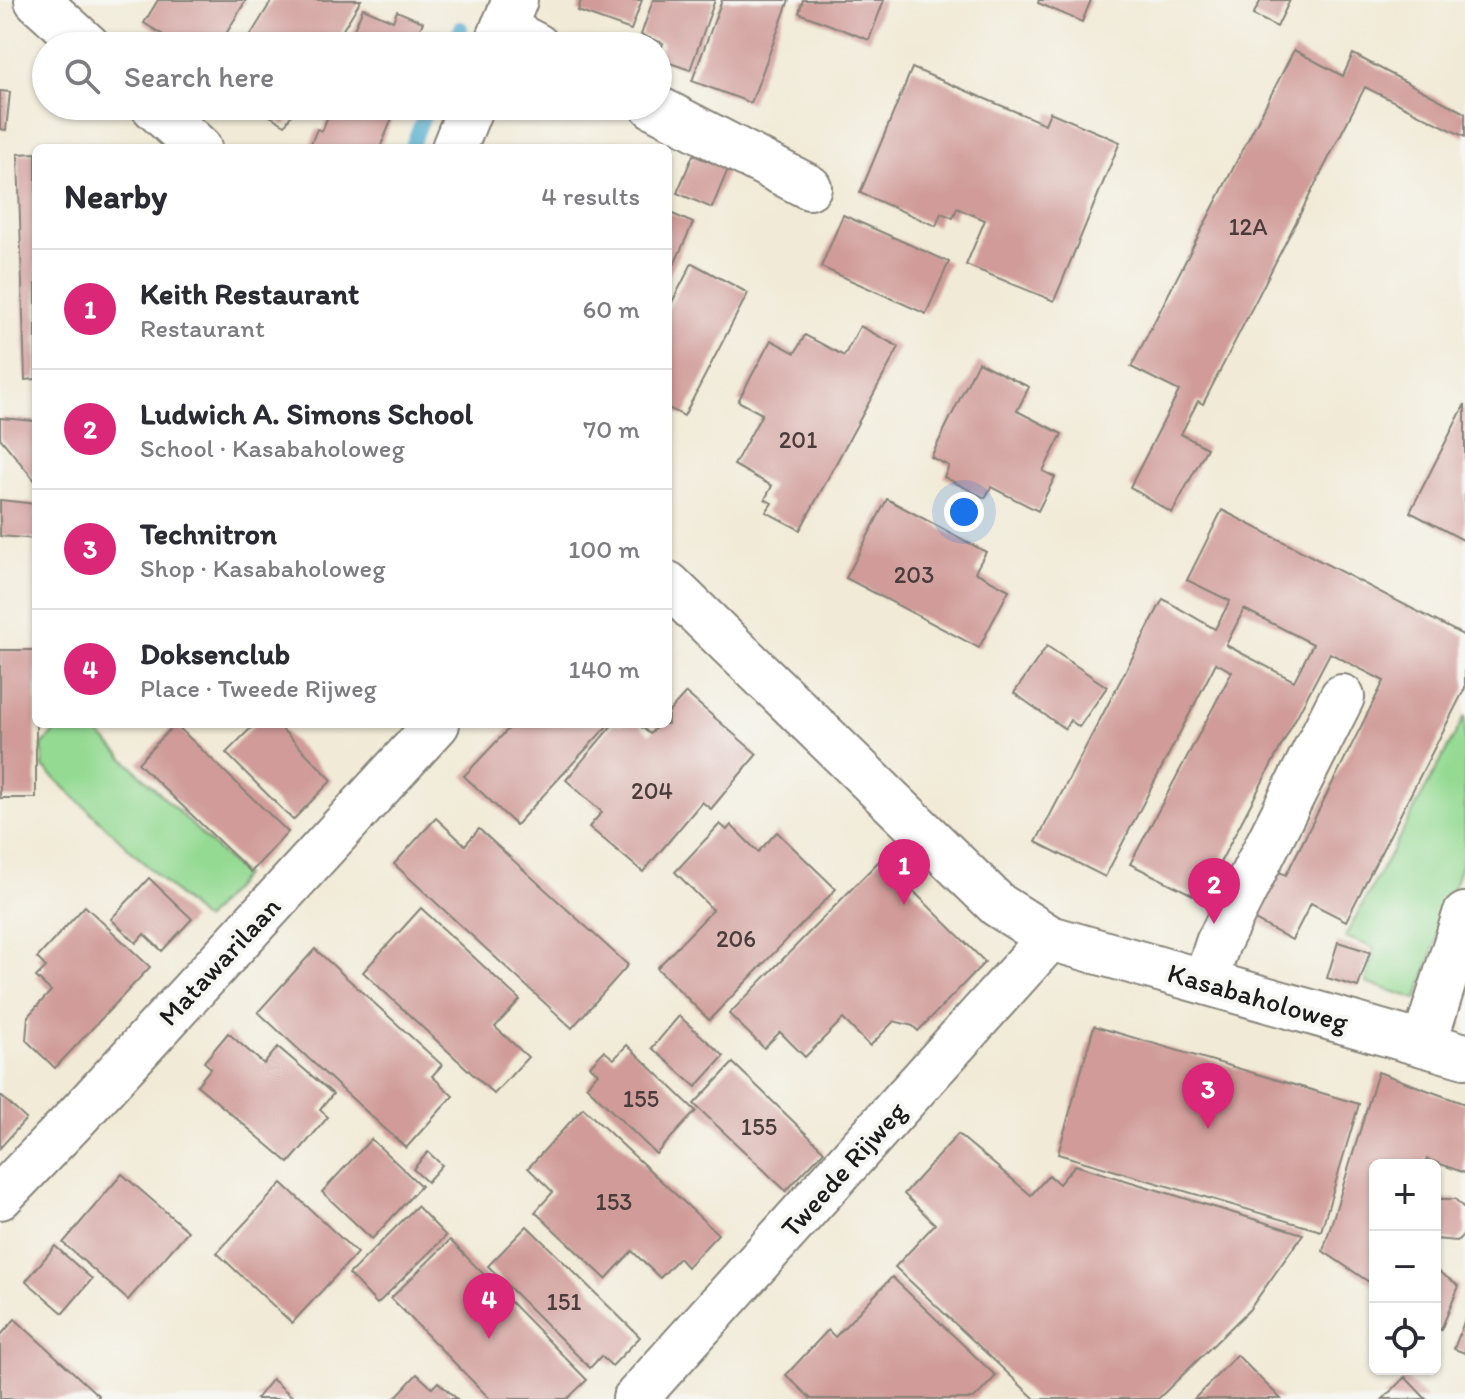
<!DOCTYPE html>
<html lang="en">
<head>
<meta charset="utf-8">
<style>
	:root { --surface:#fff; --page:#f2f2f3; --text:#2b2b33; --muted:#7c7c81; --line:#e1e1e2; --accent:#db2777 }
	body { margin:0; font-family:Itim,sans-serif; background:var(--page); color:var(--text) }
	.controls { position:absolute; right:24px; bottom:24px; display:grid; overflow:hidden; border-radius:12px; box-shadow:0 2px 6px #0004 }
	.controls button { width:72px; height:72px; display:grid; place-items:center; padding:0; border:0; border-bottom:2px solid var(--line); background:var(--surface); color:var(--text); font:40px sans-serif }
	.you { position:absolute; left:964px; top:512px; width:28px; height:28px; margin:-20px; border:6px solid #fff; border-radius:50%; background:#1a73e8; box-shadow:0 0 0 12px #1a73e833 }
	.badge { display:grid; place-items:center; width:52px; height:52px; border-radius:50%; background:var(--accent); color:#fff; font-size:26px; font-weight:700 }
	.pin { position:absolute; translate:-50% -66px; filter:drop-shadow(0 2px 4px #0008) }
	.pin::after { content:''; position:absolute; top:42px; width:28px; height:24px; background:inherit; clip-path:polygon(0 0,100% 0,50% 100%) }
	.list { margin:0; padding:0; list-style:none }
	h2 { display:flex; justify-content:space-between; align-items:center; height:104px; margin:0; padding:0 32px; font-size:34px }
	h2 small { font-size:26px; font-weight:400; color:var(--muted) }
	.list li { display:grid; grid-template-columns:52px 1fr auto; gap:24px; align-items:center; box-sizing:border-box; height:120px; padding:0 32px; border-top:2px solid var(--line) }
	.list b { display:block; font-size:30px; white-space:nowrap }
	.list p { margin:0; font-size:26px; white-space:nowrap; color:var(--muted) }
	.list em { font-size:26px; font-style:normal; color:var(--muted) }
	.icon { flex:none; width:44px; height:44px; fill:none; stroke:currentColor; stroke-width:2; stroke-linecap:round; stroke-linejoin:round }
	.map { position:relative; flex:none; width:1465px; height:1399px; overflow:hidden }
	.search { position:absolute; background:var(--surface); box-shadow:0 2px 6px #0004; left:32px; top:32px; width:640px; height:88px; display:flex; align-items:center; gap:20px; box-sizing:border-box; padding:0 28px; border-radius:44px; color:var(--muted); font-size:30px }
	.panel { position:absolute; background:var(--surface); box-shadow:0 2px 6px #0004; left:32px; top:144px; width:640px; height:584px; border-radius:12px }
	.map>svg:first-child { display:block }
	.green { fill:#94da93; stroke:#587b58; stroke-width:2 }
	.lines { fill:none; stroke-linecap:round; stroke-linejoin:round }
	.stream { stroke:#4fabcd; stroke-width:14 }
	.building { fill:#d09b98; fill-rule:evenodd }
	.minor-casing { stroke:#868379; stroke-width:48 }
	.minor { stroke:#fff; stroke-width:44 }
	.labels { text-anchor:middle; stroke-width:8; stroke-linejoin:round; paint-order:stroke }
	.number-label { font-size:24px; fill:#493c3b }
	.street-label { font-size:28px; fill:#1c1c1c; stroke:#f6f6f2 }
</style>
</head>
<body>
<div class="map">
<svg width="1465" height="1399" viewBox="0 0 1465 1399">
	<rect width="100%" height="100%" fill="#f6f6f2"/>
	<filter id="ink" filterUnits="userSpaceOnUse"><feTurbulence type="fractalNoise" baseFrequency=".0125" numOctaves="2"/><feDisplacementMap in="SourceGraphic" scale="16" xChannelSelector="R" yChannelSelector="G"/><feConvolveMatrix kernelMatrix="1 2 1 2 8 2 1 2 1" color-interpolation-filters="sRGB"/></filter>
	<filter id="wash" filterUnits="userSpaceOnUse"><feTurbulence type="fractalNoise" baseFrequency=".006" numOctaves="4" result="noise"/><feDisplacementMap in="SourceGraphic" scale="32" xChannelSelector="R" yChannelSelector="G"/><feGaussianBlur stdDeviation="1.8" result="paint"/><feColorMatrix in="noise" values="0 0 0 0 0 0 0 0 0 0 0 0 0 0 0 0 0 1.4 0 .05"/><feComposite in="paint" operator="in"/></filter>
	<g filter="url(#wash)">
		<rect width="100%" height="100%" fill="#f1ead6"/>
		<g class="green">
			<polygon points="1465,716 1465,853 1417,999 1366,983 1374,948 1345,937"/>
			<polygon points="60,724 89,724 244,876 204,920 43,767 42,746"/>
		</g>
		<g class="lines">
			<g class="stream">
				<polyline points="454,46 461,28"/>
				<polyline points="411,148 428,106"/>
			</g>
		</g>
		<g id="blocks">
			<g class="building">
				<polygon points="158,0 246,0 219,46 181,46 144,23"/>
				<polygon points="272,0 361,0 333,46 244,46"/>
				<polygon points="581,0 642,0 631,30 578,11"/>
				<polygon points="653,0 715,0 690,70 658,59 663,43 641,35"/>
				<polygon points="722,0 789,0 751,103 692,81"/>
				<polygon points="803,0 884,0 869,40 799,13"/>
				<polygon points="1039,0 1091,0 1082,22 1038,3"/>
				<polygon points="1261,0 1290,0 1277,27 1253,15"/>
				<polygon points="363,8 393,21 397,11 423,22 413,46 347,46"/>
				<polygon points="1294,50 1343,76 1353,54 1465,113 1465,137 1365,87 1203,404 1198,401 1181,434 1207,448 1172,513 1130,487 1179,391 1131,367"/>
				<polygon points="912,68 1045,124 1050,112 1120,142 1054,301 966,265 985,220 957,208 953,218 941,213 936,226 860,193"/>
				<polygon points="0,91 10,92 6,130 0,129"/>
				<polygon points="253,106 297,106 285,125"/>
				<polygon points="332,106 397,106 380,148 309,148 317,129 322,131"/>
				<polygon points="36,153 36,379 25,380 18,154"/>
				<polygon points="693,155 728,169 712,208 677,193"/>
				<polygon points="668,212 693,223 668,278"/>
				<polygon points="843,215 949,262 926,314 821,267"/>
				<polygon points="692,263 748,293 684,416 668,408 668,310"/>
				<polygon points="860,326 899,347 800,530 766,512 772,503 765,499 772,486 734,465 762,414 738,401 771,340 795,353 805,335 844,356"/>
				<polygon points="978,362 1029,387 1017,411 1062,434 1043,471 1055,477 1038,511 991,487 985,498 944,477 949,466 931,457"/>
				<polygon points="1465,404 1465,541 1410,512"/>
				<polygon points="0,418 36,421 36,482 0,438"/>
				<polygon points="887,499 986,552 975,572 1009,590 979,648 846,578"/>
				<polygon points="0,500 36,504 36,539 0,536"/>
				<path d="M 1222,510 L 1465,636 L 1465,688 L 1346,921 L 1311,903 L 1292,940 L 1249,917 L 1263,865 L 1286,875 L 1384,681 L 1330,653 L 1201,899 L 1130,864 L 1232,672 L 1216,663 L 1105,877 L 1036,842 L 1163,599 L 1215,629 L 1230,601 L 1187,580 ZM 1244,609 L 1313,644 L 1294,681 L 1226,645 Z"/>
				<polygon points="1047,646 1107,687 1079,727 1070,720 1065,729 1014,693"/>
				<rect x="0" y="650" width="36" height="148"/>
				<polygon points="686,693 757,754 711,809 702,802 643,872 589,827 602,812 566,780 613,724 638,724 650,734 659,724 668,724 668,713"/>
				<polygon points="175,724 288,832 251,872 138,763"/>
				<polygon points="255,724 277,724 332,780 293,820 226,753"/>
				<polygon points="513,724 609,724 516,825 464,776"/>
				<polygon points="436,818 465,845 479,829 628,965 572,1028 394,864"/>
				<polygon points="720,824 727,830 731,825 758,852 777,832 836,889 709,1020 657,968 713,910 675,872"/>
				<polygon points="881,859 985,962 918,1031 913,1026 894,1021 870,1046 843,1019 805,1057 780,1032 764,1048 729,1014"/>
				<polygon points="149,878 192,919 162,951 144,934 136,943 111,919"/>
				<polygon points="85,906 150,967 55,1068 26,1040 28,1016 51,991 36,977 46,967 37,958"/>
				<polygon points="421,908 520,1000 495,1027 528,1057 494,1094 363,972"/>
				<polygon points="1338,942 1370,952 1358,987 1327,978"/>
				<polygon points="315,949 442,1065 432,1076 453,1096 406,1148 258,1012"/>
				<polygon points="679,1016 724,1056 696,1087 652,1048"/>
				<polygon points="1094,1026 1359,1104 1321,1231 1058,1154"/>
				<polygon points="228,1033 264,1064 278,1047 333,1094 320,1110 328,1117 289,1163 197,1085 211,1068 204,1062"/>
				<polygon points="627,1045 696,1111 656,1154 586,1086 598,1073 590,1066 604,1051 614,1059"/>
				<polygon points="733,1063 824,1151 786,1191 694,1104"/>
				<polygon points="1378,1072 1465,1104 1465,1173 1427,1159 1424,1165 1375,1165 1375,1286 1323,1251"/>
				<polygon points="0,1095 26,1119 0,1148"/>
				<polygon points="583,1108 718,1234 687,1267 679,1258 660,1278 632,1251 606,1279 535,1212 553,1192 528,1168"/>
				<polygon points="958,1134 1031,1195 1049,1175 1059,1184 1075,1165 1303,1234 1249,1310 1158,1399 1035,1399 895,1267 935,1224 904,1194"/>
				<polygon points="371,1139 421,1186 372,1239 322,1192"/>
				<polygon points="428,1152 442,1165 427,1182 413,1169"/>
				<polygon points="122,1174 188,1231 128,1300 63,1243"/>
				<polygon points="282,1183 357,1253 292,1323 217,1253"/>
				<polygon points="1437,1199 1455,1199 1465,1209 1465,1233 1457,1241 1435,1239"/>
				<polygon points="417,1206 446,1236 377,1304 349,1274"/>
				<polygon points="527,1226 640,1337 612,1366 601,1356 590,1368 488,1266"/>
				<polygon points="450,1240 587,1380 567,1399 490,1399 391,1298"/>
				<polygon points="55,1246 92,1279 63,1313 26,1281"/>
				<polygon points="1435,1269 1459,1286 1441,1330 1435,1326"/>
				<polygon points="892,1277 996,1376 974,1399 811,1399 786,1375 828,1330 835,1337"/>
				<polygon points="15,1319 99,1396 96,1399 0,1399 0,1336"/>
				<polygon points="1465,1319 1465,1353 1454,1349"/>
				<polygon points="1237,1355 1281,1399 1194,1399"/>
				<polygon points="417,1374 432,1388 438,1382 457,1399 394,1399"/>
				<polygon points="1405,1377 1426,1399 1383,1399"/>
				<polygon points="272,1379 295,1399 256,1399"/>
			</g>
		</g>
	</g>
	<g filter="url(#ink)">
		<use href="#blocks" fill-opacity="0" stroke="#868379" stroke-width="2"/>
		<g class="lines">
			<g class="minor-casing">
				<g id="minor">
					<polyline points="37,0 88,46"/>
					<polyline points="503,28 537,46"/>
					<polyline points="496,46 515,0"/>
					<polyline points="153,106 199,148"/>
					<polyline points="653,106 809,187"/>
					<polyline points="454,148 471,106"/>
					<polyline points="668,584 998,905 1050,938 1465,1056"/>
					<polyline points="1205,981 1218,943 1342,697"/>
					<polyline points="1424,1044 1465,915"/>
					<polyline points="0,1197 74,1120 437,724"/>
					<polyline points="635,1399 1050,938"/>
				</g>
			</g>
			<use href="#minor" class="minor"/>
		</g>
	</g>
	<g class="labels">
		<g class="number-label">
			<text x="1248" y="235">12A</text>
			<text x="798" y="448">201</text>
			<text x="914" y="583">203</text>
			<text x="652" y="799">204</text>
			<text x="736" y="947">206</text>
			<text x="641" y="1107">155</text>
			<text x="759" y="1135">155</text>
			<text x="614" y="1210">153</text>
			<text x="564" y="1310">151</text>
		</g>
		<g class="street-label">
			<text transform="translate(219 961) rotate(-47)" y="10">Matawarilaan</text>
			<text transform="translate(1258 997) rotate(16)" y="10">Kasabaholoweg</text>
			<text transform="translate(843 1169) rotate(-48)" y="10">Tweede Rijweg</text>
		</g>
	</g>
</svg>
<div class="controls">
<button>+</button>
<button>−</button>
<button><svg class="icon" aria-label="locate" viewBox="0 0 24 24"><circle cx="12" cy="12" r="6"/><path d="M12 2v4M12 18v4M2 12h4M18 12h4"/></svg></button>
</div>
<div class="you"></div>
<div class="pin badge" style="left:904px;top:905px">1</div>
<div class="pin badge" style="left:1214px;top:924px">2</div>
<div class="pin badge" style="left:1208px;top:1129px">3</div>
<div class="pin badge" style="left:489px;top:1339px">4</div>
<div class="search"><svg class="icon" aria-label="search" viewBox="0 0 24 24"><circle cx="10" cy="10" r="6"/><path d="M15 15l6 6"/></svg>Search here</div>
<section class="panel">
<h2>Nearby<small>4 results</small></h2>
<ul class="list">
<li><span class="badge">1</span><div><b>Keith Restaurant</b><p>Restaurant</p></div><em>60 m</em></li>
<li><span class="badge">2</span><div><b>Ludwich A. Simons School</b><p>School · Kasabaholoweg</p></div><em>70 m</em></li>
<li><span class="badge">3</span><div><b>Technitron</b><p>Shop · Kasabaholoweg</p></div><em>100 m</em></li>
<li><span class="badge">4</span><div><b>Doksenclub</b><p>Place · Tweede Rijweg</p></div><em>140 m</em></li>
</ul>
</section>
</div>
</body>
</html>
